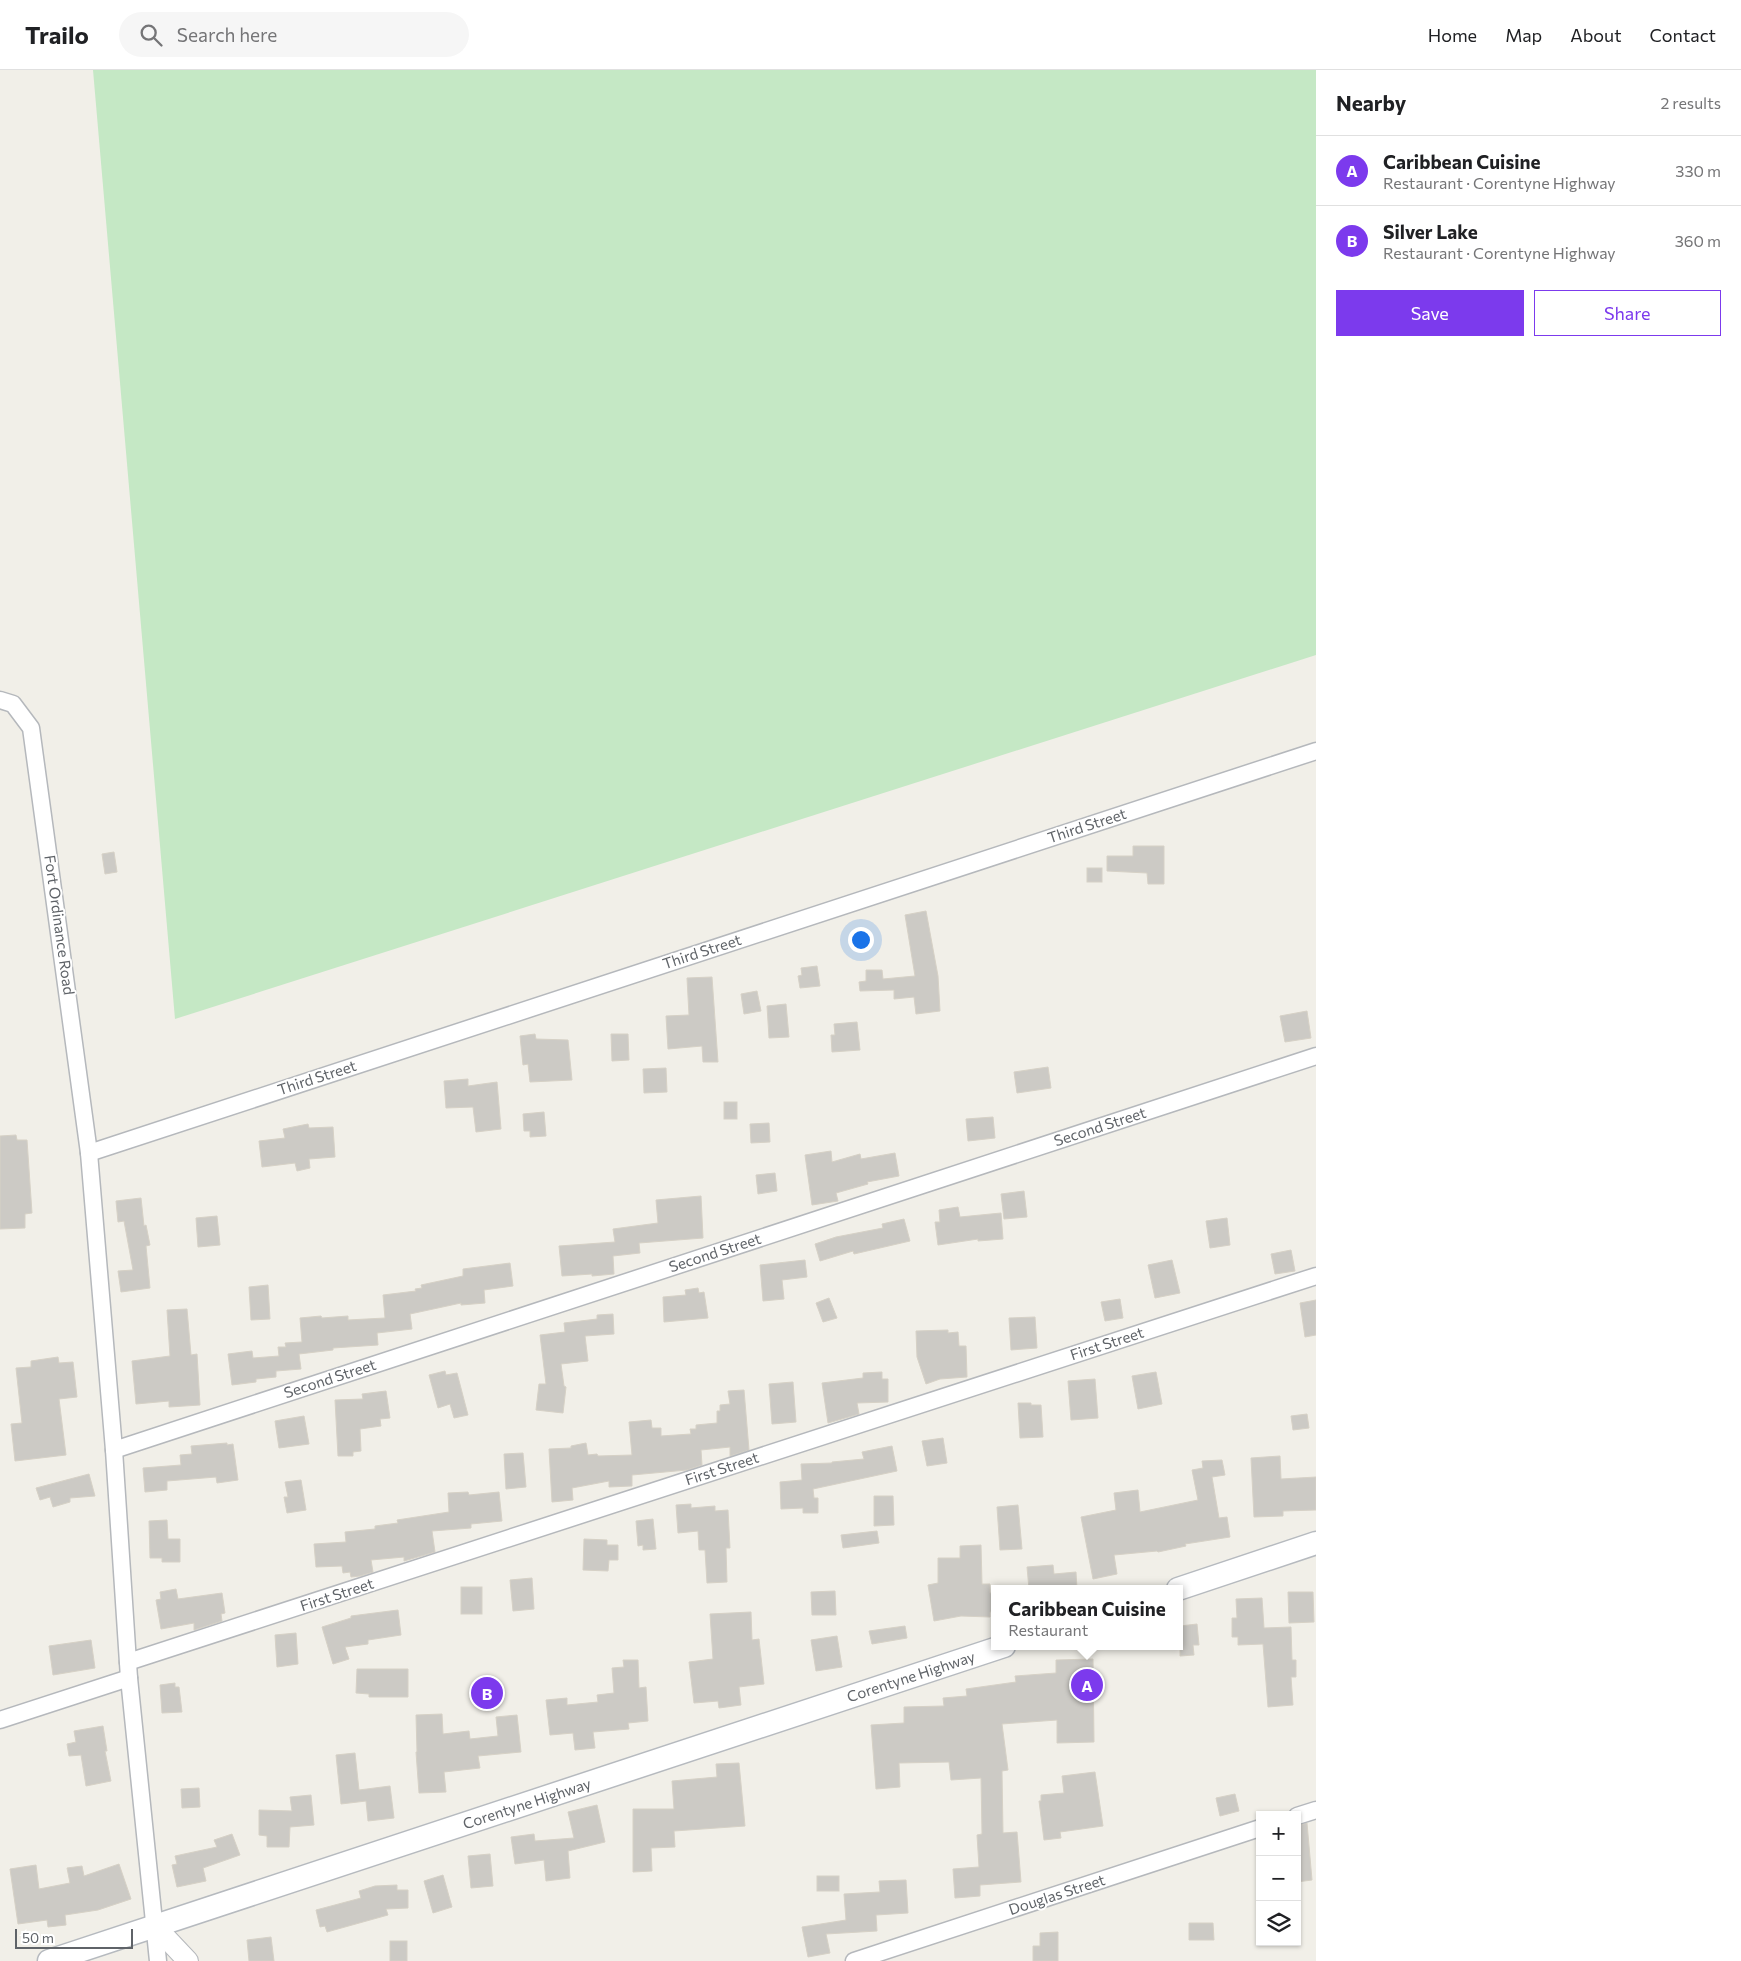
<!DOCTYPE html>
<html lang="en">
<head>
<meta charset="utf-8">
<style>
	:root { --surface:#fff; --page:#f6f6f6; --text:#202124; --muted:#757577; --line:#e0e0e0; --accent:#7c3aed }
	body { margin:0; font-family:Commissioner,sans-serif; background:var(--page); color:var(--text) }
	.controls { position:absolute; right:15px; bottom:15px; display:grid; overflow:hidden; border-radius:0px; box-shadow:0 1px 4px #0004 }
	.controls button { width:45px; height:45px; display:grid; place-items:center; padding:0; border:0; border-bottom:1px solid var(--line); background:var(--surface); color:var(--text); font:25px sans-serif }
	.scale { position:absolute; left:15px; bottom:12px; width:118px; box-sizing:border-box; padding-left:5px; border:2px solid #5f6368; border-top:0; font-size:14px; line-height:18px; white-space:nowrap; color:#5f6368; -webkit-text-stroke:4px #fff; paint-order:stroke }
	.you { position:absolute; left:860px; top:869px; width:18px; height:18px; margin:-12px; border:4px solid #fff; border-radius:50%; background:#1a73e8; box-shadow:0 0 0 8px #1a73e833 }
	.badge { display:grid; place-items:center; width:32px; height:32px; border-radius:50%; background:var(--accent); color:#fff; font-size:16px; font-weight:700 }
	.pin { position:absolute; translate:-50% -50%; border:2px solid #fff; box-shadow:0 1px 5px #0006 }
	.popup { position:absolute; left:991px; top:1515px; width:192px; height:65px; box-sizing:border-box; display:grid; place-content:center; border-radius:0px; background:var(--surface); filter:drop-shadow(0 1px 4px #0005); font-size:16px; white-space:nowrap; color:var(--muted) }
	.popup b { font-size:19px; color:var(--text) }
	.popup::after { content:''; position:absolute; left:50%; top:100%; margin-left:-10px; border:10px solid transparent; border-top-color:var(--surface) }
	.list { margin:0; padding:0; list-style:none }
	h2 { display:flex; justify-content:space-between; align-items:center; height:65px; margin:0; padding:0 20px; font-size:21px }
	h2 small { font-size:16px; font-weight:400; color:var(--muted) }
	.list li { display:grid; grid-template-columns:32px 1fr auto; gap:15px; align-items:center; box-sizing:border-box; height:70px; padding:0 20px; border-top:1px solid var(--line) }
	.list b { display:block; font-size:19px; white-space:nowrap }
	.list p { margin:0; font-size:16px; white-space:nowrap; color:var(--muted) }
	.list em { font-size:16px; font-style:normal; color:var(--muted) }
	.actions { display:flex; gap:10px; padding:15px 20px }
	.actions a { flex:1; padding:11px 0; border:1px solid var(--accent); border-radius:0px; text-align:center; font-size:18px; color:var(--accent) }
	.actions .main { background:var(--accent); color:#fff }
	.icon { flex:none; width:28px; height:28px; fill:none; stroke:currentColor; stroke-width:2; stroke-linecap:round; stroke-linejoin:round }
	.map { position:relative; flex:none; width:1316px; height:1891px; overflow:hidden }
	header { display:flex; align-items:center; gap:30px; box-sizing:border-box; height:70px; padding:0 25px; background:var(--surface); border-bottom:1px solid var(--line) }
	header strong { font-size:24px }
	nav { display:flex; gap:28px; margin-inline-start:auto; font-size:18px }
	.search { width:350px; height:45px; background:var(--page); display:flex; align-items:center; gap:12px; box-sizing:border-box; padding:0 18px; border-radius:28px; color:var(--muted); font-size:19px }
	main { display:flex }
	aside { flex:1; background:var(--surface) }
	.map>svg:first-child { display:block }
	.green { fill:#c5e8c5 }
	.building { fill:#cccac5; stroke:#d6d1c6 }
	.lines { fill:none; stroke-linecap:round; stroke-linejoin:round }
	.minor-casing { stroke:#b5b8bc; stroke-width:19 }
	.tertiary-casing { stroke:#b5b8bc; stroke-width:22 }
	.secondary-casing { stroke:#b6babf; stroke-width:25 }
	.minor { stroke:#fff; stroke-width:16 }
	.tertiary { stroke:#fff; stroke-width:20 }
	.secondary { stroke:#fff; stroke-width:22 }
	.labels { text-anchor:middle; stroke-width:4; stroke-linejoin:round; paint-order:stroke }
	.street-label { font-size:15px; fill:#5f6368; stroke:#fff }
</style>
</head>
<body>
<header>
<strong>Trailo</strong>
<div class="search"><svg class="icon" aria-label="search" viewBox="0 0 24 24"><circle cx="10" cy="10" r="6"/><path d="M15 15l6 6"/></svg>Search here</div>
<nav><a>Home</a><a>Map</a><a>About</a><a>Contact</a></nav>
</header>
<main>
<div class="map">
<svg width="1316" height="1891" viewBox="0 0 1316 1891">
	<rect width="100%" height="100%" fill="#f1efe8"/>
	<polygon class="green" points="93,0 1316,0 1316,585 175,949"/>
	<g class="building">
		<polygon points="1133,776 1164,776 1164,814 1148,814 1147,803 1107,801 1107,786 1133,786"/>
		<polygon points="114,782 117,802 105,804 102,784"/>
		<rect x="1087" y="798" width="15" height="14"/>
		<polygon points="926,841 938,906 940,941 916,944 914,927 894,929 894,920 860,921 859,912 866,911 866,900 882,900 883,909 915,906 905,845"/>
		<polygon points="817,896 820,916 800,918 798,906 802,905 801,898"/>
		<polygon points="712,907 718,992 703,992 702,976 668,979 666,946 689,945 687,908"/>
		<polygon points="757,921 761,941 744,944 741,924"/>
		<polygon points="786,934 789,967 769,968 767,936"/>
		<polygon points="1307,941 1311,968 1285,972 1280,946"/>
		<polygon points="857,952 860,980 832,982 831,965 835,965 834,954"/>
		<polygon points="535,964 536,969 568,970 572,1010 530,1012 528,994 523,995 520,966"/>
		<polygon points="611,964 628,964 629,990 612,991"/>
		<polygon points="1048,997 1051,1018 1017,1023 1014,1002"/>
		<polygon points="666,998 667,1022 644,1023 643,999"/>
		<polygon points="468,1009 468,1016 497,1012 501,1059 476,1062 473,1037 446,1038 444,1011"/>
		<rect x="724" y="1032" width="13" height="17"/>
		<polygon points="544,1042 546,1066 530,1067 530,1061 524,1061 523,1044"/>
		<polygon points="993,1047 995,1068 968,1071 966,1049"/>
		<polygon points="769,1053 770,1072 751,1073 750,1054"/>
		<polygon points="308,1054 309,1058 333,1057 335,1087 309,1089 310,1098 297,1101 295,1093 262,1097 259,1071 285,1068 283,1059"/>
		<polygon points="16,1065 17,1070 27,1070 32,1143 25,1144 25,1158 0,1159 0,1066"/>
		<polygon points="831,1081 832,1092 860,1084 861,1089 895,1083 899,1106 867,1112 868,1114 836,1123 838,1131 812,1135 805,1085"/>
		<polygon points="775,1103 777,1121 758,1124 756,1105"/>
		<polygon points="1024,1121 1027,1147 1004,1149 1001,1124"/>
		<polygon points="701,1126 703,1168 639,1173 640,1183 613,1186 614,1204 592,1206 592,1204 562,1206 559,1176 615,1172 613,1159 658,1153 656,1130"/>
		<polygon points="141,1128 144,1156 146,1155 150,1175 146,1176 150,1218 121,1222 118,1201 133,1200 124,1151 118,1152 116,1131"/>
		<polygon points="958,1137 960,1147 1001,1143 1003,1169 978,1171 978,1169 938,1175 935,1152 940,1152 939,1140"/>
		<polygon points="217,1146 220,1175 198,1177 196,1148"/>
		<polygon points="1227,1148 1230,1175 1210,1178 1206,1151"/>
		<polygon points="904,1149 910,1171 854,1184 853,1181 820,1191 815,1174 836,1167 883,1158 882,1154"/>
		<polygon points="1291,1180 1295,1201 1275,1204 1271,1184"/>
		<polygon points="805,1190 807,1207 782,1210 784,1229 763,1231 760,1195"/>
		<polygon points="1172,1190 1180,1223 1155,1228 1148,1195"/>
		<polygon points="510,1193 513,1216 484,1220 485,1233 461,1235 461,1233 410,1244 412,1259 377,1263 378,1275 333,1278 333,1280 299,1284 301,1299 276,1301 276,1307 256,1309 256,1312 232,1315 228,1284 252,1281 253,1288 279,1286 278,1277 286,1277 285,1273 302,1272 300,1248 321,1246 322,1248 348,1246 348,1250 385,1248 383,1225 416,1221 415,1219 422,1218 421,1215 463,1206 463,1199"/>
		<polygon points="268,1215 270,1249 251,1250 249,1217"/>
		<polygon points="698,1218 699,1223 704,1222 708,1248 664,1252 663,1227 686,1225 685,1220"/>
		<polygon points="829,1228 837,1248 823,1252 816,1233"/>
		<polygon points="1120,1229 1123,1248 1105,1251 1101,1232"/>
		<polygon points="1316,1230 1316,1265 1305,1267 1300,1233"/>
		<polygon points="187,1239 191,1285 197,1284 200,1335 169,1337 169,1331 136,1334 132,1291 170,1286 167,1240"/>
		<polygon points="613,1244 614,1264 585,1266 588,1291 561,1294 564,1316 566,1317 563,1343 536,1340 539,1314 546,1314 540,1265 565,1262 564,1253 597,1249 597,1245"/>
		<polygon points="1035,1247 1037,1278 1011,1280 1009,1248"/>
		<polygon points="948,1260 948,1263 958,1262 959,1276 966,1276 967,1307 940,1309 926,1314 917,1287 916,1261"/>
		<polygon points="58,1287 59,1293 73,1292 77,1327 59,1329 66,1385 15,1391 11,1354 22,1353 16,1298 31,1297 31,1291"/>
		<polygon points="445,1301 446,1305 457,1303 468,1345 454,1348 450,1334 438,1338 429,1305"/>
		<polygon points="882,1302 882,1309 888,1309 888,1332 857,1333 859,1344 828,1353 822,1313 863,1308 863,1303"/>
		<polygon points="1156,1302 1162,1334 1138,1339 1132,1306"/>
		<polygon points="1095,1309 1098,1348 1071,1350 1068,1311"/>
		<polygon points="793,1312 796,1352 772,1354 769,1314"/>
		<polygon points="744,1320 749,1380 730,1386 730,1377 701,1380 702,1395 687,1400 632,1405 632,1416 609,1417 609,1411 572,1418 573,1430 552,1432 549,1379 571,1378 571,1376 586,1373 588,1385 597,1384 598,1386 632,1385 629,1352 651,1350 652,1358 661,1358 661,1366 691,1364 690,1359 696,1359 696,1355 717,1353 717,1341 720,1341 720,1335 730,1334 728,1321"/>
		<polygon points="386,1321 390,1348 380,1349 381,1356 360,1359 361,1381 353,1382 353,1386 338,1386 335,1330 363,1329 362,1324"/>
		<polygon points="1018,1333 1031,1333 1031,1335 1041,1335 1043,1367 1020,1368"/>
		<polygon points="1307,1344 1309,1358 1293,1360 1291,1346"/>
		<polygon points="304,1346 309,1374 279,1378 275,1351"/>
		<polygon points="943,1368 947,1393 927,1396 922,1371"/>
		<polygon points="227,1373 227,1375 233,1374 238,1410 217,1413 216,1407 167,1411 167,1420 145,1422 143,1398 181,1395 180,1385 192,1384 191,1376"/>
		<polygon points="892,1376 897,1401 813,1419 814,1428 818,1428 818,1443 803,1443 803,1438 781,1439 780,1412 802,1410 801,1394 832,1393 832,1392 864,1389 862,1382"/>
		<polygon points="523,1383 526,1417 506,1419 504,1384"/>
		<polygon points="1280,1386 1281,1409 1316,1407 1316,1440 1283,1441 1283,1446 1254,1447 1251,1388"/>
		<polygon points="1222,1390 1225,1405 1212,1407 1219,1448 1227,1447 1230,1467 1185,1474 1186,1476 1158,1482 1157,1481 1114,1485 1117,1504 1093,1509 1081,1447 1116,1440 1114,1423 1138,1420 1140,1442 1198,1430 1192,1400 1203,1398 1202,1391"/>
		<polygon points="89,1404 95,1426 70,1428 70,1432 53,1437 50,1427 40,1430 36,1418"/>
		<polygon points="301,1410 306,1440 287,1443 284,1427 288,1427 285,1412"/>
		<polygon points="468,1422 469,1425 499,1422 502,1451 471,1454 471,1458 432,1461 435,1482 404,1491 404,1487 371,1490 373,1502 360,1506 351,1507 350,1502 343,1503 342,1496 316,1497 314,1474 346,1472 345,1462 375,1459 375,1456 398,1453 397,1450 449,1442 448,1423"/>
		<polygon points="874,1426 893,1426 894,1455 874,1456"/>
		<polygon points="691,1434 691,1438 715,1436 715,1441 728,1440 730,1478 726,1478 727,1512 707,1513 705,1480 699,1480 698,1461 678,1463 676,1435"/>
		<polygon points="1018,1435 1022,1479 1000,1480 997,1437"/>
		<polygon points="653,1449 656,1479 643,1480 643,1475 638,1476 636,1451"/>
		<polygon points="167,1450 168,1469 180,1469 180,1492 162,1492 162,1488 150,1488 149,1451"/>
		<polygon points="877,1461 879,1473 843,1478 841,1465"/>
		<polygon points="584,1469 607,1470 607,1475 618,1475 618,1490 609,1490 608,1501 583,1500"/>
		<polygon points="981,1475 982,1514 990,1514 990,1523 994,1523 994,1541 990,1542 990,1547 961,1546 934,1551 928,1515 938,1513 938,1488 960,1488 960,1476"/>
		<polygon points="1053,1495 1054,1504 1076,1502 1077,1519 1029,1519 1027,1497"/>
		<polygon points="532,1508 534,1539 513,1541 510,1510"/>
		<rect x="461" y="1517" width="21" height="27"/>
		<polygon points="176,1519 178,1529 222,1523 225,1543 221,1544 222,1551 194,1560 194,1553 161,1559 156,1530 161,1529 160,1522"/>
		<polygon points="835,1521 836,1545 812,1545 811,1522"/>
		<polygon points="1288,1522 1313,1522 1314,1552 1289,1553"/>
		<polygon points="1262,1528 1264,1558 1291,1557 1292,1590 1296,1590 1296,1607 1291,1607 1293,1635 1268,1637 1263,1574 1238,1575 1238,1567 1232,1567 1232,1548 1237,1548 1236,1529"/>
		<polygon points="398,1540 401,1565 368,1570 368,1574 345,1577 349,1589 333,1594 322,1557 351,1548 351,1546"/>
		<polygon points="751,1542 752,1570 759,1569 764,1614 739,1617 741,1635 719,1638 718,1631 694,1633 689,1592 713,1589 710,1544"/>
		<polygon points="1197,1554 1199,1575 1193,1575 1194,1585 1180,1586 1180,1556"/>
		<polygon points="905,1556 907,1568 872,1574 869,1561"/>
		<polygon points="296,1563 298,1594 277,1597 275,1565"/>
		<polygon points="837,1566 842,1597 816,1601 811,1570"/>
		<polygon points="91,1570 95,1598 53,1605 49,1576"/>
		<polygon points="1093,1589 1094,1672 1057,1673 1057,1650 1002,1654 1008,1700 1002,1701 1003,1763 1017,1762 1021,1812 980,1815 980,1826 955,1828 953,1799 979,1797 977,1765 982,1764 981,1708 951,1710 949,1692 899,1693 900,1717 876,1719 871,1655 904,1653 904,1637 944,1636 943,1628 967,1626 966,1619 1016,1612 1015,1606 1056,1603 1056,1590"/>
		<polygon points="623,1590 638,1590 639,1618 646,1617 648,1651 628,1653 629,1659 593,1662 595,1678 575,1680 573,1663 550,1665 546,1630 567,1628 567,1635 598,1632 597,1625 614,1623 612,1598 624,1597"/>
		<polygon points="357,1599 408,1599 408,1627 369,1627 369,1624 356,1623"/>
		<polygon points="175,1613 175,1617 179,1617 182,1642 162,1643 160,1615"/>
		<polygon points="442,1644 443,1664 469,1661 470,1669 498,1666 496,1647 517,1645 521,1682 478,1686 480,1698 444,1702 446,1722 419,1723 416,1682 417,1682 416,1645"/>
		<polygon points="103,1656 107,1681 105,1681 111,1711 86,1716 81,1685 69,1686 67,1674 76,1672 74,1661"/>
		<polygon points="355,1683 359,1720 390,1716 394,1748 368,1751 366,1731 341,1734 336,1685"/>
		<polygon points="739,1693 745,1756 674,1761 675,1777 651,1778 652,1801 633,1802 633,1739 674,1739 672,1711 717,1707 716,1694"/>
		<polygon points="1095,1702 1103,1756 1060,1762 1061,1768 1044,1770 1039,1731 1041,1731 1041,1725 1064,1723 1062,1706"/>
		<polygon points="199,1718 200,1737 182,1738 181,1719"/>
		<polygon points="1235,1724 1239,1741 1220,1746 1216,1728"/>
		<polygon points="311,1725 314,1755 290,1757 289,1777 267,1777 267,1766 259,1765 259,1740 292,1741 290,1727"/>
		<polygon points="597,1735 605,1772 568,1781 570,1808 546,1811 544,1790 515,1794 511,1767 534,1764 535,1771 574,1768 568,1742"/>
		<polygon points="1307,1753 1312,1810 1297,1812 1297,1756"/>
		<polygon points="232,1764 240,1785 203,1798 206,1811 177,1817 172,1795 177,1794 175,1786 217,1777 214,1770"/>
		<polygon points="490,1784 493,1816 471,1818 468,1786"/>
		<polygon points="119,1794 131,1829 98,1840 65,1845 66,1855 48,1857 47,1850 18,1854 10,1799 36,1795 39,1819 70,1813 67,1798 82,1796 84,1806"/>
		<polygon points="443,1805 452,1837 433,1843 424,1811"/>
		<rect x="817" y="1806" width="22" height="15"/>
		<polygon points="906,1810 908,1843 876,1845 877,1861 826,1864 830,1883 808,1887 802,1857 846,1850 844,1824 880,1822 879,1811"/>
		<polygon points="397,1815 397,1820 408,1820 408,1838 386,1839 388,1845 327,1862 325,1856 320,1857 316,1840 361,1828 359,1821 375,1816"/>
		<polygon points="1189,1853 1213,1853 1214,1870 1189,1870"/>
		<polygon points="1058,1862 1058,1891 1033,1891 1033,1876 1040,1876 1040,1863"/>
		<polygon points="271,1867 274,1891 249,1891 247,1870"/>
		<rect x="390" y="1871" width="17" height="20"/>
	</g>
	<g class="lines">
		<g class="minor-casing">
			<g id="minor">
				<polyline points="0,630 13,634 31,658 89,1083 114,1380 129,1608 158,1891"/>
				<polyline points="89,1083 1316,681"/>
				<polyline points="114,1380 1316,986"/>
				<polyline points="128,1592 1316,1206"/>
				<polyline points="0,1650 129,1608"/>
				<polyline points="1297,1746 1316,1740"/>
				<polyline points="854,1891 1260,1758"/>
			</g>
		</g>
		<g class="tertiary-casing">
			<polyline id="tertiary" points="155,1856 188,1891"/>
		</g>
		<g class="secondary-casing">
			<g id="secondary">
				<polyline points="1178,1519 1316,1473"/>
				<polyline points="49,1891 1004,1576"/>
			</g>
		</g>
		<use href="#minor" class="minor"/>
		<use href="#tertiary" class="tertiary"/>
		<use href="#secondary" class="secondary"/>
	</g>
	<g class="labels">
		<g class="street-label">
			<text transform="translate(1087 756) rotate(-18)" y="5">Third Street</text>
			<text transform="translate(59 855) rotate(82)" y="5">Fort Ordinance Road</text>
			<text transform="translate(702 882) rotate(-18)" y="5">Third Street</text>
			<text transform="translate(317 1008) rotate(-18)" y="5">Third Street</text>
			<text transform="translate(1100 1057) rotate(-18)" y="5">Second Street</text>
			<text transform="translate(715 1183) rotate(-18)" y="5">Second Street</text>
			<text transform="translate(1107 1274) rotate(-18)" y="5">First Street</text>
			<text transform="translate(330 1309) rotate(-18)" y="5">Second Street</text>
			<text transform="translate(722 1399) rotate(-18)" y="5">First Street</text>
			<text transform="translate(337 1525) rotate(-18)" y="5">First Street</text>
			<text transform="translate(911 1607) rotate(-18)" y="5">Corentyne Highway</text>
			<text transform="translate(527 1734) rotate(-18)" y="5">Corentyne Highway</text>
			<text transform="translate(1057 1825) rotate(-18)" y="5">Douglas Street</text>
		</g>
	</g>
</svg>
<div class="controls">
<button>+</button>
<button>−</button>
<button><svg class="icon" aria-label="layers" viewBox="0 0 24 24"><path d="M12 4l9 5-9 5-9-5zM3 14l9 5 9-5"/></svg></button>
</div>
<div class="scale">50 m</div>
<div class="you"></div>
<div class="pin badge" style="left:1087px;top:1615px">A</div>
<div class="popup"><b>Caribbean Cuisine</b>Restaurant</div>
<div class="pin badge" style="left:487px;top:1623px">B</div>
</div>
<aside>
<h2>Nearby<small>2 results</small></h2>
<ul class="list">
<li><span class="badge">A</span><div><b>Caribbean Cuisine</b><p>Restaurant · Corentyne Highway</p></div><em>330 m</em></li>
<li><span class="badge">B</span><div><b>Silver Lake</b><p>Restaurant · Corentyne Highway</p></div><em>360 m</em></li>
</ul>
<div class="actions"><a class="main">Save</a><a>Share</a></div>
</aside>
</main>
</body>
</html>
